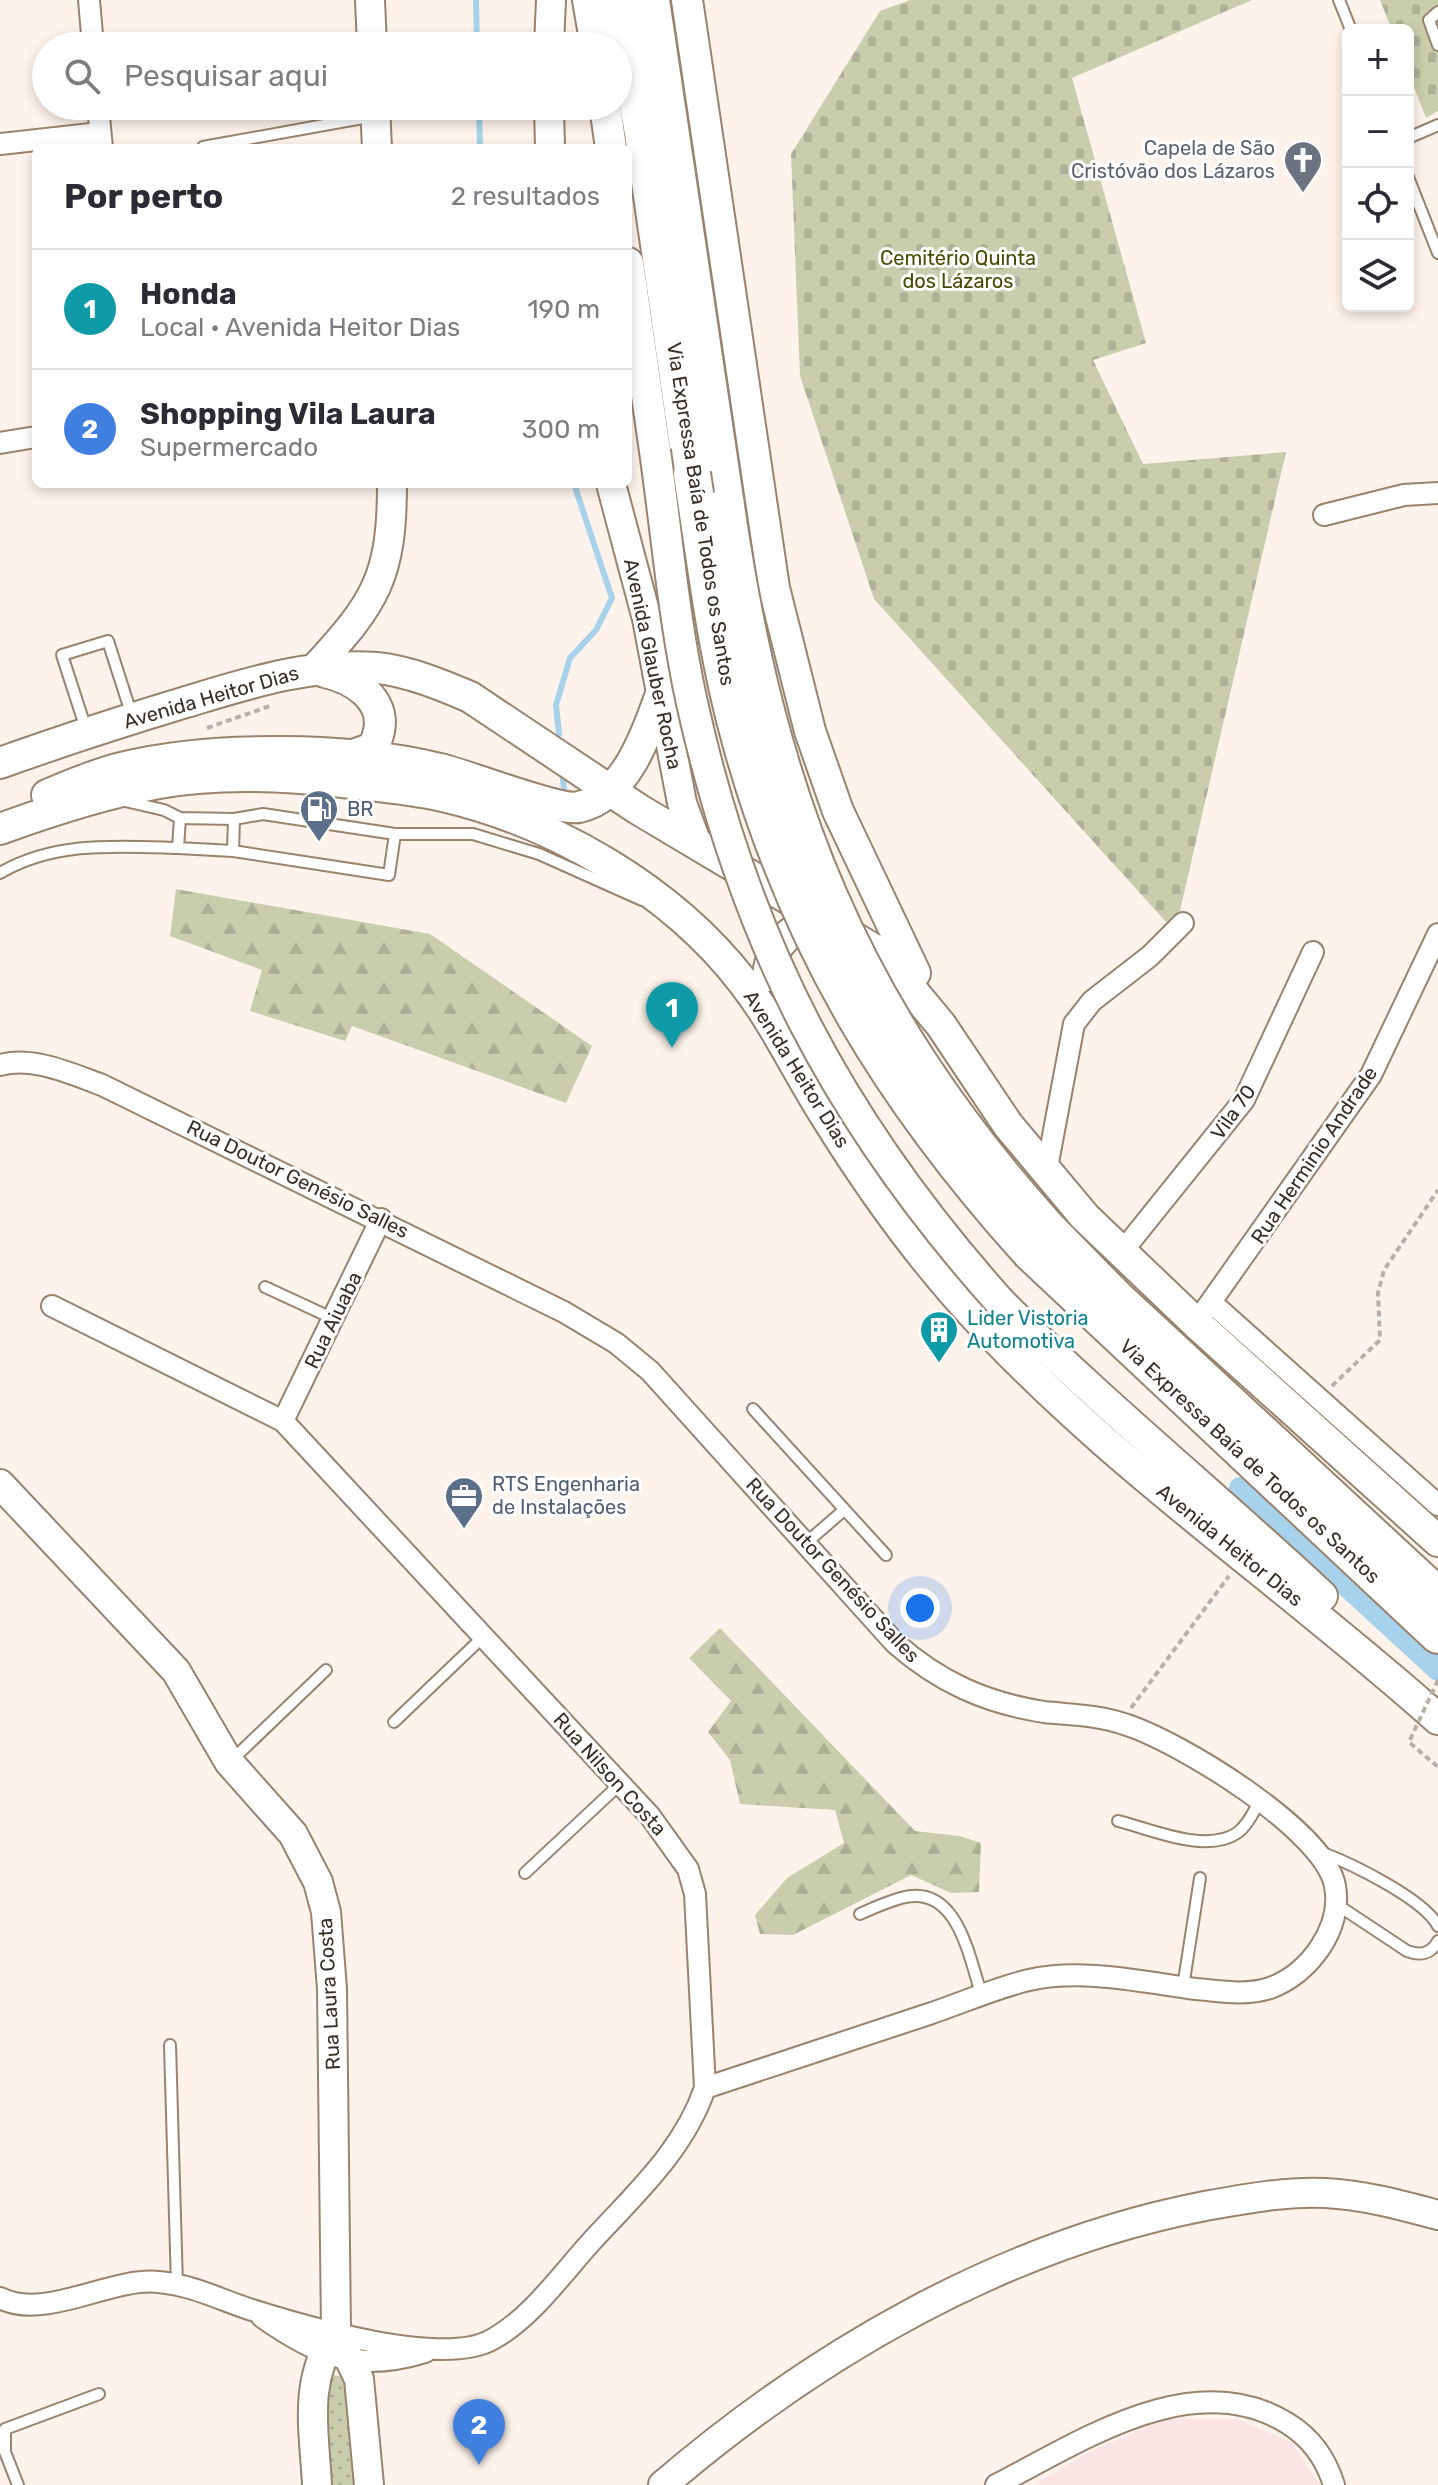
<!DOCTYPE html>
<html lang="pt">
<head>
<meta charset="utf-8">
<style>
	:root { --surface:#fff; --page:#f2f2f3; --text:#2b2b33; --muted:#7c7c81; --line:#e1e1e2; --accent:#2563eb }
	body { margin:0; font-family:Rubik,sans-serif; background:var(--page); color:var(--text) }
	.controls { position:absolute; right:24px; top:24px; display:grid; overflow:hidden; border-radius:12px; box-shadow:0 4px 12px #0003 }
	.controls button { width:72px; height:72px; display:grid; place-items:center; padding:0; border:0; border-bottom:2px solid var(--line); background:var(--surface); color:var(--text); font:40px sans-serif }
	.you { position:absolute; left:920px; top:1608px; width:28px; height:28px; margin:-20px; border:6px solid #fff; border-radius:50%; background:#1a73e8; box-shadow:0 0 0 12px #1a73e833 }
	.badge { display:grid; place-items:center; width:52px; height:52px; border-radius:50%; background:var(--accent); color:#fff; font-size:26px; font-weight:700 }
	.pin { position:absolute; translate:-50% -66px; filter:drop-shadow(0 2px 4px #0008) }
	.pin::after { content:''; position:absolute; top:42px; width:28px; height:24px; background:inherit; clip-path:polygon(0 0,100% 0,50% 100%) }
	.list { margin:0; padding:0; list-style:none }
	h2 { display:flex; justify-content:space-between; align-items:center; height:104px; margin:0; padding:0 32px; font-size:34px }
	h2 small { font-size:26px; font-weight:400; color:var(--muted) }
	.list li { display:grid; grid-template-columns:52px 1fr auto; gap:24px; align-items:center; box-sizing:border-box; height:120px; padding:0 32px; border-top:2px solid var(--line) }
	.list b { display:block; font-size:30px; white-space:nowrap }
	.list p { margin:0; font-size:26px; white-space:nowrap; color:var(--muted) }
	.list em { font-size:26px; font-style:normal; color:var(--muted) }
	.icon { flex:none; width:44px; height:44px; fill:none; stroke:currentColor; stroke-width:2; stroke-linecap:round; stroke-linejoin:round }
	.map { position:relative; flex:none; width:1438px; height:2485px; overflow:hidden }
	.search { position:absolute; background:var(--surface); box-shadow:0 4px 12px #0003; left:32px; top:32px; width:600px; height:88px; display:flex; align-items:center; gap:20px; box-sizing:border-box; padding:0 28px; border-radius:44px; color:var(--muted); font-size:30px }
	.panel { position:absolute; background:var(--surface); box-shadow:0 4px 12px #0003; left:32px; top:144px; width:600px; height:344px; border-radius:12px }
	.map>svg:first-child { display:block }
	.education { fill:#fbe5e4 }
	.forest { fill:url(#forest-firs) }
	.cemetery { fill:url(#cemetery-stones) }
	.park { fill:url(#park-dots) }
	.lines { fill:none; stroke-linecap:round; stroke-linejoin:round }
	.stream { stroke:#a8d1eb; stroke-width:6 }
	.canal { stroke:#a8d1eb; stroke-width:22 }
	.lane-casing { stroke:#98836f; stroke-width:14 }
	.street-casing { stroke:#98836f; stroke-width:24 }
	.secondary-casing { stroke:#98836f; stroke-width:32 }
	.primary-casing { stroke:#98836f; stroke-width:34 }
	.highway-casing { stroke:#98836f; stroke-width:40 }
	.path { stroke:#b8afa7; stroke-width:4; stroke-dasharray:6 4; stroke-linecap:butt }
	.lane { stroke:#fff; stroke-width:10 }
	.street { stroke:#fff; stroke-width:20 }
	.secondary { stroke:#fff; stroke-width:28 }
	.primary { stroke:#fff; stroke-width:30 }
	.highway { stroke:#fff; stroke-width:36 }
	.primary-bridge-casing { stroke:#98836f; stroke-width:34; stroke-linecap:butt }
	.highway-bridge-casing { stroke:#98836f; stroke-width:40; stroke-linecap:butt }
	.path-bridge { stroke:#b8afa7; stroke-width:4; stroke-dasharray:6 4; stroke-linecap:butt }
	.primary-bridge { stroke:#fff; stroke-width:30 }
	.highway-bridge { stroke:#fff; stroke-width:36 }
	.labels { text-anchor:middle; stroke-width:6; stroke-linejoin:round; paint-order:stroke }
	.worship-label { font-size:20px; fill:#5b616d; stroke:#fff; text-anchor:end }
	.park-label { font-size:20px; fill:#464a02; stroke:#fff }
	.street-label { font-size:20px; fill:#372e26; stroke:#fff }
	.service-label { font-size:20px; fill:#4e5e75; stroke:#fff; text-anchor:start }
	.culture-label { font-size:20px; fill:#0d838f; stroke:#fff; text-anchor:start }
</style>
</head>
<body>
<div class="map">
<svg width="1438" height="2485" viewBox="0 0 1438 2485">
	<defs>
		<pattern id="forest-firs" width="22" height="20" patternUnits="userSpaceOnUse" patternTransform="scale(2)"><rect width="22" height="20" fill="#c9cdae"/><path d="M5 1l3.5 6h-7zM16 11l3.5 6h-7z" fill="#adb096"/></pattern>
		<pattern id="cemetery-stones" width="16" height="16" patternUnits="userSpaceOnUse" patternTransform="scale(2)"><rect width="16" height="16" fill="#c9cdae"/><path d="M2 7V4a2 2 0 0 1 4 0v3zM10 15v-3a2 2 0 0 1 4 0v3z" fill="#adb096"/></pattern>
		<pattern id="park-dots" width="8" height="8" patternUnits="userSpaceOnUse" patternTransform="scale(2)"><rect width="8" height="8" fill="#c9cdae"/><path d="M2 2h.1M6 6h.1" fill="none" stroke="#adb096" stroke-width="1.8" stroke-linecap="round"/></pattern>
	</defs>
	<rect width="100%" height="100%" fill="#fdf3eb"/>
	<polygon class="education" points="1166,2419 1237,2419 1291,2442 1320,2485 1034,2485 1089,2452"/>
	<g class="forest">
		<polygon points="176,889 430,934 592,1046 566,1103 352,1026 345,1041 250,1011 262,970 170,936"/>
		<polygon points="720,1628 915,1831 960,1836 981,1843 979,1892 951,1893 911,1875 793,1935 760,1934 755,1915 787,1878 844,1843 835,1810 740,1804 730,1760 708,1732 731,1701 689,1658"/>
	</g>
	<g class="cemetery">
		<polygon points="910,0 1252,0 1072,78 1146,343 1093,360 1143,464 1286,452 1175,932 874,599 800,376 791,154 880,11"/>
		<polygon points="1380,0 1438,0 1438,111 1426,118 1408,71 1408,30 1392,30"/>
	</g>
	<polygon class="park" points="334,2375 347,2378 357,2485 328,2485 325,2385"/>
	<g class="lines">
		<g class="stream">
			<polyline points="476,0 477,46"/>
			<polyline points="479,106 480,148"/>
			<polyline points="559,734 556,705 570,658 596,630 612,598 574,484"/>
			<polyline points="563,780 564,788"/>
		</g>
		<polyline class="canal" points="1240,1488 1438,1670"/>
		<g class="lane-casing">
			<g id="lane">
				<polyline points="1339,0 1351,30"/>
				<polyline points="1438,12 1429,20 1438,45"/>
				<polyline points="1408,138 1438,125"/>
				<polyline points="203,147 374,116"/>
				<polyline points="1408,177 1438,253"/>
				<polyline points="86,729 62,655 108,641 132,716"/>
				<polyline points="125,801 164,810 180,818 234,819 263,814 395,834 473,834 539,854 642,900"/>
				<polyline points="180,818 178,848 233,851 389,875 395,834"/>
				<polyline points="233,851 234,819"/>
				<path d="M 0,873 C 55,841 116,846 178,848"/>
				<polyline points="265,1287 334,1319"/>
				<polyline points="753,1409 886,1555"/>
				<polyline points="806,1543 844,1510"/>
				<polyline points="394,1722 484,1636"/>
				<polyline points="232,1760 326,1670"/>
				<path d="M 1118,1821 C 1151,1829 1206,1854 1237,1833 C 1247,1826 1253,1813 1259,1802"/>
				<path d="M 1323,1853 C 1352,1864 1424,1899 1438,1926"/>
				<polyline points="525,1873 620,1784"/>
				<path d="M 1336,1904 L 1407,1951 C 1420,1956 1431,1954 1438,1941"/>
				<path d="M 860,1914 C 873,1908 887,1902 901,1898 C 958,1882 969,1958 982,1996"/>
				<polyline points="1183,1987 1200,1878"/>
				<polyline points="170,2045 177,2285"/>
				<polyline points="18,2485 5,2452 5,2429 99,2394"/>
			</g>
		</g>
		<g class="street-casing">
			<g id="street">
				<polyline points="89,0 93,46"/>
				<polyline points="98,106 102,148"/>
				<polyline points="0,144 100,133"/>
				<polyline points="0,443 36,437"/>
				<polyline points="1324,515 1404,495 1438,493"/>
				<path d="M 0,1065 C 33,1056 72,1074 102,1085 L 564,1312 L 616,1343 L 650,1371 L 895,1643 C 939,1682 986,1703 1044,1712 C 1071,1715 1099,1715 1124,1724 C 1177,1740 1325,1830 1335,1886 C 1343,1928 1309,1974 1270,1988 C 1246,1996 1220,1991 1196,1989 C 1142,1982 1082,1968 1029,1980 C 995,1988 962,2003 929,2014 C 854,2039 780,2063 705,2088"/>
				<polyline points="1046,1173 1074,1024 1092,1001 1150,956 1183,923"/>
				<polyline points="1121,1253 1244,1100 1313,952"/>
				<polyline points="1212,1303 1438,1505"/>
				<polyline points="1196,1323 1371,1075 1438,934"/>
				<polyline points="283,1421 381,1219"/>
				<path d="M 0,2298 C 45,2321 110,2277 159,2282 C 192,2285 221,2300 252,2310 C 306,2327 444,2368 493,2339 C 532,2317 561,2275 591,2242 C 635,2194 684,2150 705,2088 L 695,1894 L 688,1869 L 650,1816 L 283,1421 L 52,1306"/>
				<path d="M 262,2317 C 317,2356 358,2373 425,2352"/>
				<path d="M 996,2485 C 1080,2442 1193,2365 1287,2423 C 1310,2437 1326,2459 1334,2485"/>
			</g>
		</g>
		<g class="secondary-casing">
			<g id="secondary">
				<polyline points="370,0 372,46"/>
				<polyline points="549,46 551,0"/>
				<polyline points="375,106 377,148"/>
				<polyline points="549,106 550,148"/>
				<polyline points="611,484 647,619 682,803 697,844"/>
				<path d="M 314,669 C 376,602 392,577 392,484"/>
				<polyline points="0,1484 176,1671 229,1762 293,1834 318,1882 326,1912 332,1989 336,2331 359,2379 369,2485"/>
				<path d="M 317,2485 C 314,2427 303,2383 336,2331"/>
				<path d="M 663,2485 C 817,2353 1004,2245 1205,2206 C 1244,2199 1286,2191 1325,2193 C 1364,2195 1401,2205 1438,2215"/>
			</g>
		</g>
		<g class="primary-casing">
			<g id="primary">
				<polyline points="588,0 596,46"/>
				<polyline points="687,0 774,588 810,731 838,811 915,973"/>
				<polyline points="605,106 611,148"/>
				<polyline points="628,263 655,451"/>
				<path d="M 325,672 C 352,678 386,698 379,731 C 377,738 377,743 371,748 C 364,752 355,754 347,757"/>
				<path d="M 0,763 C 61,741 123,721 186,702 C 249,683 310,663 377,668 C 408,671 442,685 470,697 L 638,809 L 883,955 L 941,1025 L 1008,1125 L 1085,1217 L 1196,1323 L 1438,1541"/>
				<path d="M 47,795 C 71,785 96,774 121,768 C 210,746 351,747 440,769 C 467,775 559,812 579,807 C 625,797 647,734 661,694"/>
				<path d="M 0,829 C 52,810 105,793 159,783 C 219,772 282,775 343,782 C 376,786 410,789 443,796 C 555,822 672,890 743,982 C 775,1023 797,1071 825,1115 C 864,1178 906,1238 955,1294 C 1097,1456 1278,1576 1438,1719"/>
				<path d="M 768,976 C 771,941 794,926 826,918"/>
				<path d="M 1001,1303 C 1103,1405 1216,1497 1322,1596"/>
			</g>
		</g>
		<g class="highway-casing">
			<g id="highway">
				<polyline points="620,0 643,133 692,474"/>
				<polyline points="651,0 726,506"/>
				<polyline points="1050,1231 1117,1299 1438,1596"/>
				<polyline points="1031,1253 1438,1635"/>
			</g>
		</g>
		<g class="path">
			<polyline points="207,728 270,706"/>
			<polyline points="1332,1386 1380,1340 1378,1293 1384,1270 1438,1190"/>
			<polyline points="1131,1708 1229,1576"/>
		</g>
		<use href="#lane" class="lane"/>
		<use href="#street" class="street"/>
		<use href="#secondary" class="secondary"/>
		<use href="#primary" class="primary"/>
		<use href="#highway" class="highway"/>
		<g class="primary-bridge-casing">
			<path id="primary-bridge" d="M 655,451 C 667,535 674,621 692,703 C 745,942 838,1121 1001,1303"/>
		</g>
		<g class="highway-bridge-casing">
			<g id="highway-bridge">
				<path d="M 692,474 C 706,563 716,654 741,742 C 797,944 891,1098 1031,1253"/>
				<path d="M 726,506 C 768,799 850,1010 1050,1231"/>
			</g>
		</g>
		<polyline class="path-bridge" points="1438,1680 1409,1742 1438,1767"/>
		<use href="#primary-bridge" class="primary-bridge"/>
		<use href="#highway-bridge" class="highway-bridge"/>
	</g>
	<defs>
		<g id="church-pin" transform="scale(2)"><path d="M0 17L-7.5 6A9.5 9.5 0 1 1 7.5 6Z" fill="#6b7280" stroke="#fff"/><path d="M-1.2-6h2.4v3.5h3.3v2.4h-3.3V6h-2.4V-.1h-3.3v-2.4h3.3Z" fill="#fff"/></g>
		<g id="fuel-pin" transform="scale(2)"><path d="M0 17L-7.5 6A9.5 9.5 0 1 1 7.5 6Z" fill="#5c6f8a" stroke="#fff"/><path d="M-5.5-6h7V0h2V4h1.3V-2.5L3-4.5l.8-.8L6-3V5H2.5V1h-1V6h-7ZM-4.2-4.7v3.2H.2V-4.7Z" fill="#fff"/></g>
		<g id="building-pin" transform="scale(2)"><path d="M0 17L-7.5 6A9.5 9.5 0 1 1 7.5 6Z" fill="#0f9aa8" stroke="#fff"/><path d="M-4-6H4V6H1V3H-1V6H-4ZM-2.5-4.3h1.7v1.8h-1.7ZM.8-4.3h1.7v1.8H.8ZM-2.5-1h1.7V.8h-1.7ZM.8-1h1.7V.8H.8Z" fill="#fff"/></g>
		<g id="office-pin" transform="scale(2)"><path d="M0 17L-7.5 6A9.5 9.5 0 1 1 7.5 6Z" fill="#5c6f8a" stroke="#fff"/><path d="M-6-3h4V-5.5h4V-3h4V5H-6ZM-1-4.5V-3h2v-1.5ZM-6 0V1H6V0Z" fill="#fff"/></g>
	</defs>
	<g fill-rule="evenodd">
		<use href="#church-pin" x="1303" y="160"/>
		<use href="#fuel-pin" x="319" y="809"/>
		<use href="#building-pin" x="939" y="1330"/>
		<use href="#office-pin" x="464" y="1496"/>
	</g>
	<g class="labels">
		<g class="worship-label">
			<text x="1275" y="155">Capela de São<tspan x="1275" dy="23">Cristóvão dos Lázaros</tspan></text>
		</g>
		<g class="park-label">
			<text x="958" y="265">Cemitério Quinta<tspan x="958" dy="23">dos Lázaros</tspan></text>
		</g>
		<g class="street-label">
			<text transform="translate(701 514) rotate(81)" y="7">Via Expressa Baía de Todos os Santos</text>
			<text transform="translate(653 664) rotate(78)" y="7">Avenida Glauber Rocha</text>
			<text transform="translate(211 697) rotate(-16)" y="7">Avenida Heitor Dias</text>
			<text transform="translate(797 1069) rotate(58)" y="7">Avenida Heitor Dias</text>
			<text transform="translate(1233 1112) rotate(-55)" y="7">Vila 70</text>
			<text transform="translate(1314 1155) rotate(-56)" y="7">Rua Herminio Andrade</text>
			<text transform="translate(298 1179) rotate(26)" y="7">Rua Doutor Genésio Salles</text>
			<text transform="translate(333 1320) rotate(-64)" y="7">Rua Aiuaba</text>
			<text transform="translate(1250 1461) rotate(43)" y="7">Via Expressa Baía de Todos os Santos</text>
			<text transform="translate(1230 1545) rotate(39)" y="7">Avenida Heitor Dias</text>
			<text transform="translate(833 1570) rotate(47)" y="7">Rua Doutor Genésio Salles</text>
			<text transform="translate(610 1774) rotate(48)" y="7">Rua Nilson Costa</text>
			<text transform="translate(329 1994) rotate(-93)" y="7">Rua Laura Costa</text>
		</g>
		<g class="service-label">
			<text x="347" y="816">BR</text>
			<text x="492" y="1491">RTS Engenharia<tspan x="492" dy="23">de Instalações</tspan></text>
		</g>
		<g class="culture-label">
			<text x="967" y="1325">Lider Vistoria<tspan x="967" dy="23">Automotiva</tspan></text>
		</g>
	</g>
</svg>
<div class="controls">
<button>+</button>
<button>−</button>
<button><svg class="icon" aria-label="locate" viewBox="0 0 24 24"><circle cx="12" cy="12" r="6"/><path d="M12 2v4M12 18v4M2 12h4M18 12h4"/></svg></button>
<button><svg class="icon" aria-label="layers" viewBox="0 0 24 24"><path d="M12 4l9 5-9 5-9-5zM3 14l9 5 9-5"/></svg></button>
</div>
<div class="you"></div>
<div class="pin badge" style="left:672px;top:1048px;background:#0f9aa8">1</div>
<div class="pin badge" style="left:479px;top:2465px;background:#3f7fe0">2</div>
<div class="search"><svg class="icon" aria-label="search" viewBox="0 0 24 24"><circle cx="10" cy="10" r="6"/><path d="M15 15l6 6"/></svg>Pesquisar aqui</div>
<section class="panel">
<h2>Por perto<small>2 resultados</small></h2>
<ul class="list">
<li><span class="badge" style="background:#0f9aa8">1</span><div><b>Honda</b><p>Local · Avenida Heitor Dias</p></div><em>190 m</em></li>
<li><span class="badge" style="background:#3f7fe0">2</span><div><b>Shopping Vila Laura</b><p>Supermercado</p></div><em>300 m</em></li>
</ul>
</section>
</div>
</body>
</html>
